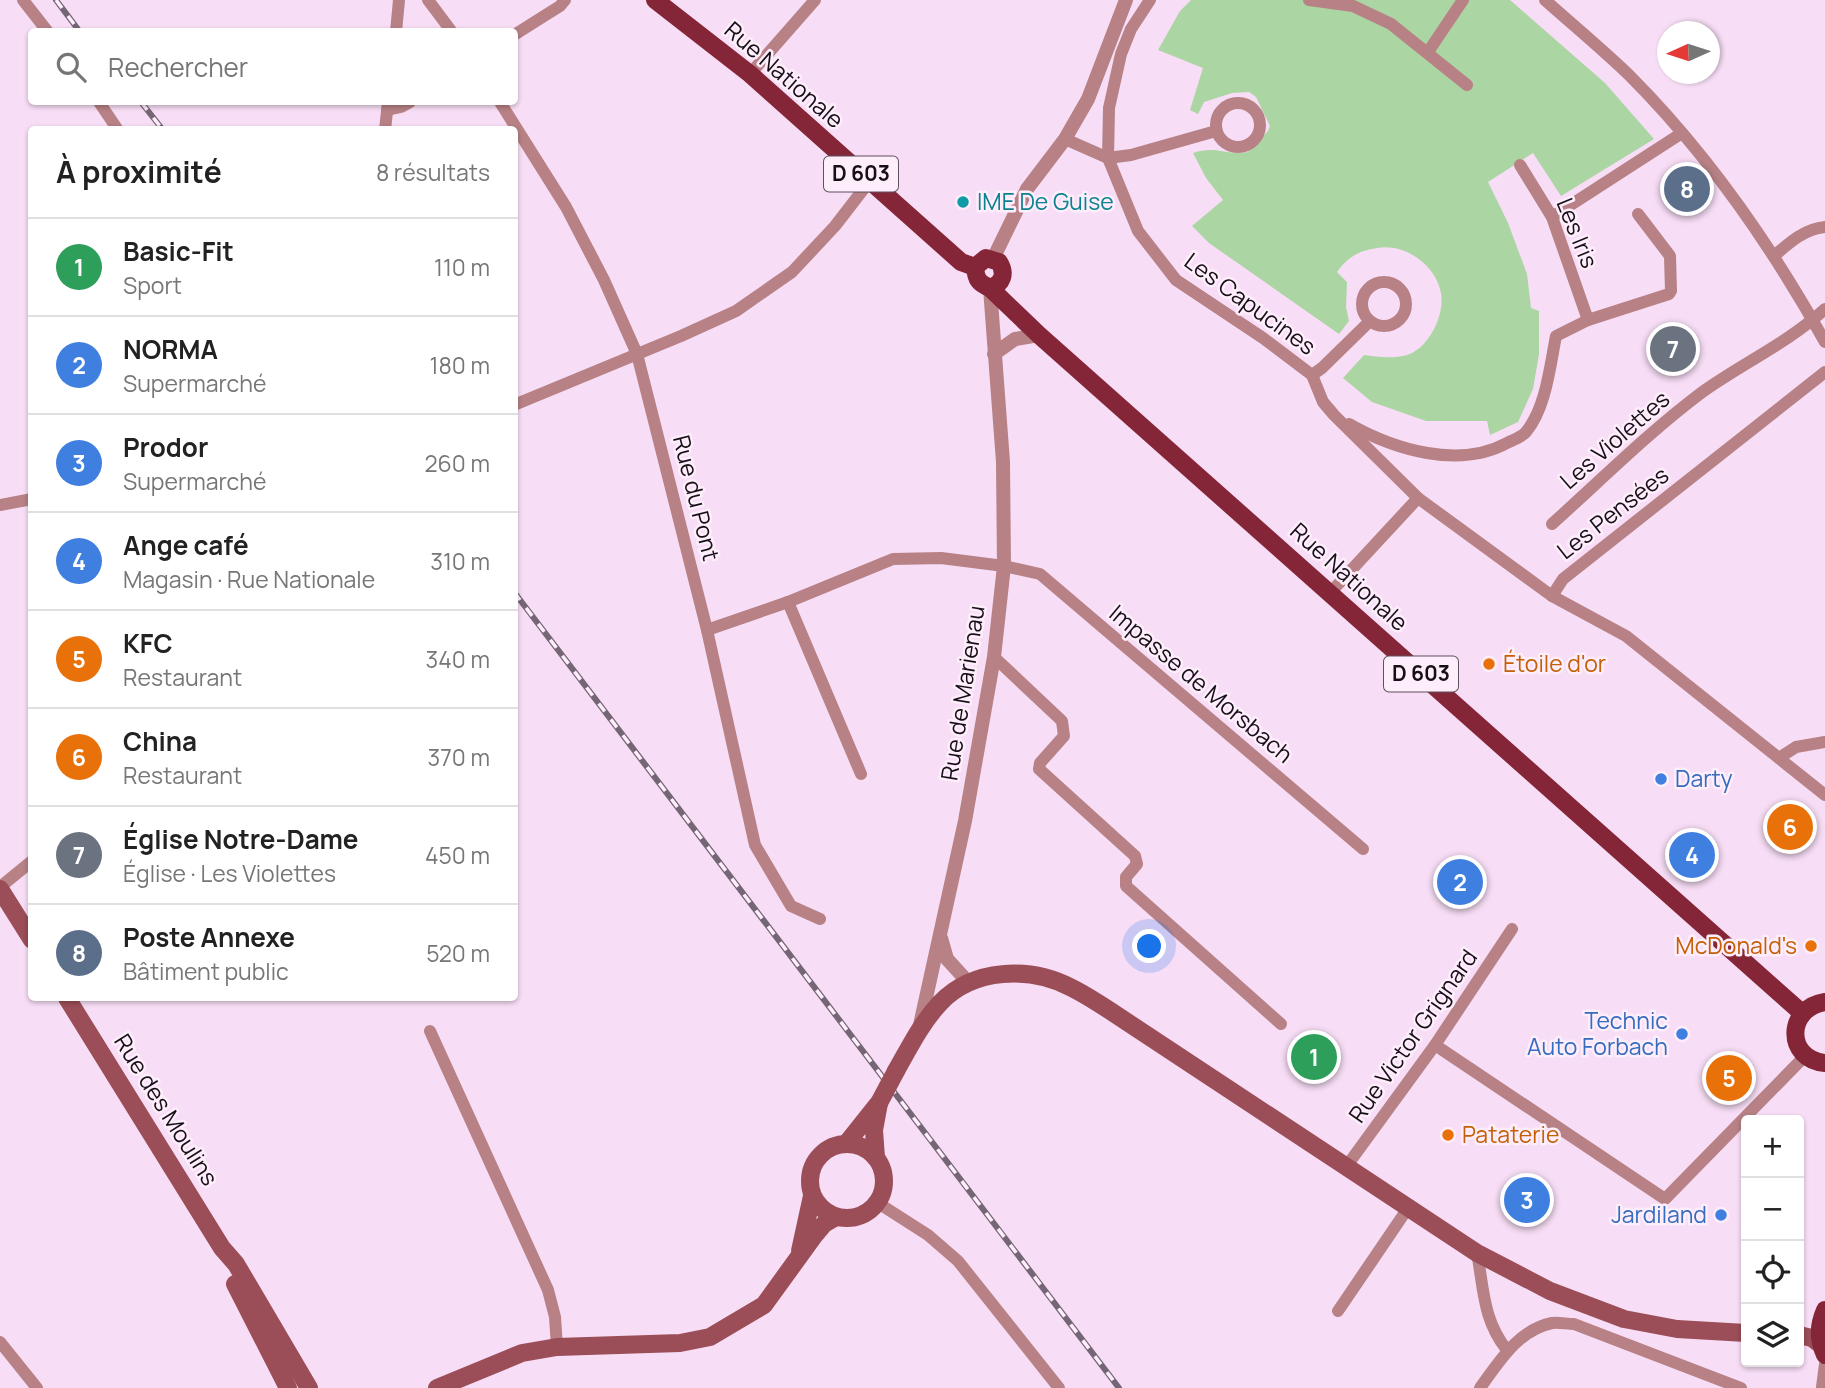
<!DOCTYPE html>
<html lang="fr">
<head>
<meta charset="utf-8">
<style>
	:root { --surface:#fff; --page:#f2f2f2; --text:#222; --muted:#767676; --line:#e0e0e0; --accent:#c63650 }
	body { margin:0; font-family:Manrope,sans-serif; background:var(--page); color:var(--text) }
	.controls { position:absolute; right:21px; bottom:21px; display:grid; overflow:hidden; border-radius:7px; box-shadow:0 2px 5px #0004 }
	.controls button { width:63px; height:63px; display:grid; place-items:center; padding:0; border:0; border-bottom:2px solid var(--line); background:var(--surface); color:var(--text); font:35px sans-serif }
	.compass { position:absolute; left:1657px; top:21px; width:63px; height:63px; border-radius:50%; background:var(--surface); box-shadow:0 2px 5px #0004; rotate:267deg }
	.you { position:absolute; left:1150px; top:947px; width:24px; height:24px; margin:-18px; border:5px solid #fff; border-radius:50%; background:#1a73e8; box-shadow:0 0 0 10px #1a73e833 }
	.badge { display:grid; place-items:center; width:46px; height:46px; border-radius:50%; background:var(--accent); color:#fff; font-size:23px; font-weight:700 }
	.pin { position:absolute; translate:-50% -50%; border:4px solid #fff; box-shadow:0 2px 7px #0006 }
	.list { margin:0; padding:0; list-style:none }
	h2 { display:flex; justify-content:space-between; align-items:center; height:91px; margin:0; padding:0 28px; font-size:30px }
	h2 small { font-size:23px; font-weight:400; color:var(--muted) }
	.list li { display:grid; grid-template-columns:46px 1fr auto; gap:21px; align-items:center; box-sizing:border-box; height:98px; padding:0 28px; border-top:2px solid var(--line) }
	.list b { display:block; font-size:26px; white-space:nowrap }
	.list p { margin:0; font-size:23px; white-space:nowrap; color:var(--muted) }
	.list em { font-size:23px; font-style:normal; color:var(--muted) }
	.icon { flex:none; width:38px; height:38px; fill:none; stroke:currentColor; stroke-width:2; stroke-linecap:round; stroke-linejoin:round }
	.map { position:relative; flex:none; width:1825px; height:1388px; overflow:hidden }
	.search { position:absolute; background:var(--surface); box-shadow:0 2px 5px #0004; left:28px; top:28px; width:490px; height:77px; display:flex; align-items:center; gap:18px; box-sizing:border-box; padding:0 24px; border-radius:7px; color:var(--muted); font-size:26px }
	.panel { position:absolute; background:var(--surface); box-shadow:0 2px 5px #0004; left:28px; top:126px; width:490px; height:875px; border-radius:7px }
	.map>svg:first-child { display:block }
	.green { fill:#abd5a3 }
	.lines { fill:none; stroke-linecap:round; stroke-linejoin:round }
	.minor { stroke:#b78185; stroke-width:12 }
	.tertiary { stroke:#b78185; stroke-width:14 }
	.secondary { stroke:#9b4e57; stroke-width:18 }
	.primary { stroke:#842637; stroke-width:18 }
	.rail-casing { stroke:#756675; stroke-width:6 }
	.rail { stroke:#feeefc; stroke-width:3.5; stroke-dasharray:10; stroke-linecap:butt }
	.secondary-bridge { stroke:#9b4e57; stroke-width:18 }
	.culture-dot { fill:#0f9aa8; stroke:#feeefc; stroke-width:2.5 }
	.food-dot { fill:#e8710a; stroke:#feeefc; stroke-width:2.5 }
	.shop-dot { fill:#3f7fe0; stroke:#feeefc; stroke-width:2.5 }
	.labels { text-anchor:middle; stroke-width:5; stroke-linejoin:round; paint-order:stroke }
	.shield { fill:#feeefc; stroke:#5c525c; stroke-width:2 }
	.shield-label { font-size:21px; font-weight:bold; fill:#170f17 }
	.street-label { font-size:23px; fill:#170f17; stroke:#feeefc }
	.culture-label { font-size:23px; fill:#0d838f; stroke:#feeefc; text-anchor:start }
	.food-label { font-size:23px; fill:#c56008; stroke:#feeefc; text-anchor:start }
	.shop-label { font-size:23px; fill:#366cbe; stroke:#feeefc; text-anchor:end }
</style>
</head>
<body>
<div class="map">
<svg width="1825" height="1388" viewBox="0 0 1825 1388">
	<rect width="100%" height="100%" fill="#f7ddf5"/>
	<path class="green" d="M 1191,0 L 1510,0 L 1605,83 L 1654,139 L 1561,196 L 1533,153 L 1488,182 L 1508,223 L 1527,274 L 1531,308 L 1539,311 L 1539,354 L 1533,389 L 1518,422 L 1490,435 L 1487,421 L 1426,421 L 1372,402 L 1343,378 L 1364,355 C 1376,357 1394,359 1407,355 C 1429,348 1445,315 1441,293 C 1436,265 1405,243 1377,248 C 1358,251 1348,257 1337,272 L 1347,282 L 1346,307 L 1349,321 L 1339,334 L 1209,243 L 1192,226 L 1223,200 L 1206,178 L 1193,153 C 1217,145 1226,156 1248,152 L 1268,131 L 1270,126 L 1256,97 L 1249,92 L 1232,93 L 1204,102 L 1198,114 L 1190,110 L 1203,68 L 1158,50 L 1180,11 Z"/>
	<g class="lines">
		<g class="minor">
			<polyline points="23,0 48,32"/>
			<polyline points="428,0 452,32"/>
			<polyline points="1150,0 1131,29 1121,54 1109,108 1108,158 1138,231 1176,280 1263,338 1312,375 1323,402 1334,415 1418,498 1552,596 1626,636 1825,795"/>
			<polyline points="1309,0 1353,6 1391,24 1467,85"/>
			<path d="M 1545,0 C 1573,25 1602,49 1629,75 C 1706,152 1772,247 1825,342"/>
			<polyline points="396,32 399,0"/>
			<polyline points="514,35 560,6 565,0"/>
			<polyline points="1428,52 1463,0"/>
			<polyline points="750,74 815,0"/>
			<polyline points="99,102 118,130"/>
			<polyline points="500,102 566,207 604,280 637,354 707,630 755,845 791,906 820,919"/>
			<circle cx="1238" cy="125" r="22"/>
			<polyline points="387,110 401,107 410,102"/>
			<polyline points="385,130 388,102"/>
			<polyline points="1065,139 1108,158 1131,155 1216,131"/>
			<polyline points="1520,165 1552,217 1588,320"/>
			<polyline points="1552,217 1682,133"/>
			<path d="M 1774,256 C 1789,243 1804,229 1825,227"/>
			<circle cx="1384" cy="304" r="22"/>
			<polyline points="1312,375 1322,368 1370,321"/>
			<polyline points="514,405 681,336 736,311 792,272 835,226 869,182"/>
			<path d="M 1349,424 C 1395,450 1459,469 1507,443 C 1513,440 1522,437 1526,432 C 1546,408 1550,366 1556,336 L 1588,320 L 1669,294 L 1671,291 L 1670,256 L 1638,214"/>
			<polyline points="0,505 32,499"/>
			<path d="M 1552,524 C 1601,480 1648,433 1701,393 C 1741,364 1788,343 1825,309"/>
			<polyline points="1330,593 1418,498"/>
			<polyline points="1552,596 1563,579 1825,372"/>
			<polyline points="788,602 861,774"/>
			<polyline points="707,630 788,602 893,559 941,558 1004,566 1040,574 1363,849"/>
			<polyline points="994,657 1062,721 1064,736 1040,763 1039,769 1135,856 1137,864 1126,877 1126,886 1281,1024"/>
			<polyline points="1779,758 1796,747 1825,742"/>
			<polyline points="0,887 32,861"/>
			<polyline points="430,1031 548,1290 555,1317 557,1347"/>
			<polyline points="1435,1045 1665,1199 1805,1056"/>
			<polyline points="1346,1167 1435,1045 1512,929"/>
			<polyline points="878,1203 928,1235 958,1261 1059,1388"/>
			<path d="M 1477,1253 C 1484,1290 1483,1320 1507,1350"/>
			<polyline points="1338,1311 1408,1208"/>
			<polyline points="0,1342 37,1388"/>
			<polyline points="1822,1387 1825,1364"/>
			<path d="M 1480,1388 C 1499,1362 1518,1330 1552,1323 C 1558,1322 1567,1324 1574,1324 L 1741,1388"/>
		</g>
		<g class="tertiary">
			<polyline points="993,259 1027,189 1065,139 1088,99 1126,0"/>
			<polyline points="994,354 1015,339 1039,335"/>
			<polyline points="941,938 947,959 968,982"/>
			<polyline points="920,1025 965,821 994,657 1004,566 1003,462 990,288"/>
		</g>
		<g class="secondary">
			<polyline points="0,889 32,940"/>
			<polyline points="67,998 222,1248 236,1264 309,1388"/>
			<path d="M 896,1071 C 909,1048 922,1022 940,1003 C 973,968 1030,966 1072,988 C 1088,996 1103,1006 1118,1016 L 1477,1253 L 1550,1291 L 1624,1319 L 1677,1329 L 1746,1333"/>
			<circle cx="847" cy="1181" r="37"/>
			<polyline points="846,1144 877,1105"/>
			<polyline points="876,1158 874,1130 879,1103"/>
			<polyline points="800,1251 812,1196"/>
			<polyline points="235,1284 288,1388"/>
			<polyline points="1799,1335 1812,1338 1820,1344"/>
			<polyline points="437,1388 522,1353 557,1347 680,1343 710,1337 764,1305 814,1236 824,1224 836,1217"/>
		</g>
		<g class="primary">
			<polyline points="655,0 750,74 961,262 975,267"/>
			<path d="M 975,267 C 976,280 979,283 990,288 L 1039,335 L 1802,1013"/>
			<path d="M 975,267 L 986,258 L 999,262 C 1006,273 1003,284 990,288"/>
			<path d="M 1825,1002 C 1786,1008 1785,1059 1825,1063"/>
			<path d="M 1825,1310 C 1818,1326 1818,1339 1825,1355"/>
		</g>
		<g class="rail-casing">
			<g id="rail">
				<polyline points="56,0 80,32"/>
				<polyline points="141,102 163,130"/>
				<polyline points="514,592 1119,1388"/>
			</g>
		</g>
		<use href="#rail" class="rail"/>
		<polyline class="secondary-bridge" points="879,1103 896,1071"/>
	</g>
	<circle class="culture-dot" cx="963" cy="202" r="7"/>
	<g class="food-dot">
		<circle cx="1489" cy="664" r="7"/>
		<circle cx="1811" cy="946" r="7"/>
		<circle cx="1448" cy="1135" r="7"/>
	</g>
	<g class="shop-dot">
		<circle cx="1661" cy="779" r="7"/>
		<circle cx="1682" cy="1034" r="7"/>
		<circle cx="1721" cy="1215" r="7"/>
	</g>
	<g class="labels">
		<g class="shield">
			<rect x="824" y="156.5" width="74" height="35" rx="5"/>
			<rect x="1384" y="656.5" width="74" height="35" rx="5"/>
		</g>
		<g class="shield-label">
			<text x="861" y="181">D 603</text>
			<text x="1421" y="681">D 603</text>
		</g>
		<g class="street-label">
			<text transform="translate(784 75) rotate(41)" y="8">Rue Nationale</text>
			<text transform="translate(1577 233) rotate(68)" y="8">Les Iris</text>
			<text transform="translate(1250 304) rotate(36)" y="8">Les Capucines</text>
			<text transform="translate(1615 440) rotate(-41)" y="8">Les Violettes</text>
			<text transform="translate(696 498) rotate(76)" y="8">Rue du Pont</text>
			<text transform="translate(1613 513) rotate(-38)" y="8">Les Pensées</text>
			<text transform="translate(1349 577) rotate(42)" y="8">Rue Nationale</text>
			<text transform="translate(1201 684) rotate(40)" y="8">Impasse de Morsbach</text>
			<text transform="translate(963 693) rotate(-81)" y="8">Rue de Marienau</text>
			<text transform="translate(1413 1036) rotate(-55)" y="8">Rue Victor Grignard</text>
			<text transform="translate(166 1110) rotate(58)" y="8">Rue des Moulins</text>
		</g>
		<g class="culture-label">
			<text x="977" y="210">IME De Guise</text>
		</g>
		<g class="food-label">
			<text x="1503" y="672">Étoile d'or</text>
			<text x="1797" y="954" text-anchor="end">McDonald's</text>
			<text x="1462" y="1143">Pataterie</text>
		</g>
		<g class="shop-label">
			<text x="1675" y="787" text-anchor="start">Darty</text>
			<text x="1668" y="1029">Technic<tspan x="1668" dy="26">Auto Forbach</tspan></text>
			<text x="1707" y="1223">Jardiland</text>
		</g>
	</g>
</svg>
<div class="controls">
<button>+</button>
<button>−</button>
<button><svg class="icon" aria-label="locate" viewBox="0 0 24 24"><circle cx="12" cy="12" r="6"/><path d="M12 2v4M12 18v4M2 12h4M18 12h4"/></svg></button>
<button><svg class="icon" aria-label="layers" viewBox="0 0 24 24"><path d="M12 4l9 5-9 5-9-5zM3 14l9 5 9-5"/></svg></button>
</div>
<svg class="compass" viewBox="-18 -18 36 36"><path d="M0-13l5 13h-10z" fill="#e53935"/><path d="M0 13l5-13h-10z" fill="#767676"/></svg>
<div class="you"></div>
<div class="pin badge" style="left:1314px;top:1057px;background:#2e9e5b">1</div>
<div class="pin badge" style="left:1460px;top:882px;background:#3f7fe0">2</div>
<div class="pin badge" style="left:1527px;top:1200px;background:#3f7fe0">3</div>
<div class="pin badge" style="left:1692px;top:855px;background:#3f7fe0">4</div>
<div class="pin badge" style="left:1729px;top:1078px;background:#e8710a">5</div>
<div class="pin badge" style="left:1790px;top:827px;background:#e8710a">6</div>
<div class="pin badge" style="left:1673px;top:349px;background:#6b7280">7</div>
<div class="pin badge" style="left:1687px;top:189px;background:#5c6f8a">8</div>
<div class="search"><svg class="icon" aria-label="search" viewBox="0 0 24 24"><circle cx="10" cy="10" r="6"/><path d="M15 15l6 6"/></svg>Rechercher</div>
<section class="panel">
<h2>À proximité<small>8 résultats</small></h2>
<ul class="list">
<li><span class="badge" style="background:#2e9e5b">1</span><div><b>Basic-Fit</b><p>Sport</p></div><em>110 m</em></li>
<li><span class="badge" style="background:#3f7fe0">2</span><div><b>NORMA</b><p>Supermarché</p></div><em>180 m</em></li>
<li><span class="badge" style="background:#3f7fe0">3</span><div><b>Prodor</b><p>Supermarché</p></div><em>260 m</em></li>
<li><span class="badge" style="background:#3f7fe0">4</span><div><b>Ange café</b><p>Magasin · Rue Nationale</p></div><em>310 m</em></li>
<li><span class="badge" style="background:#e8710a">5</span><div><b>KFC</b><p>Restaurant</p></div><em>340 m</em></li>
<li><span class="badge" style="background:#e8710a">6</span><div><b>China</b><p>Restaurant</p></div><em>370 m</em></li>
<li><span class="badge" style="background:#6b7280">7</span><div><b>Église Notre-Dame</b><p>Église · Les Violettes</p></div><em>450 m</em></li>
<li><span class="badge" style="background:#5c6f8a">8</span><div><b>Poste Annexe</b><p>Bâtiment public</p></div><em>520 m</em></li>
</ul>
</section>
</div>
</body>
</html>
